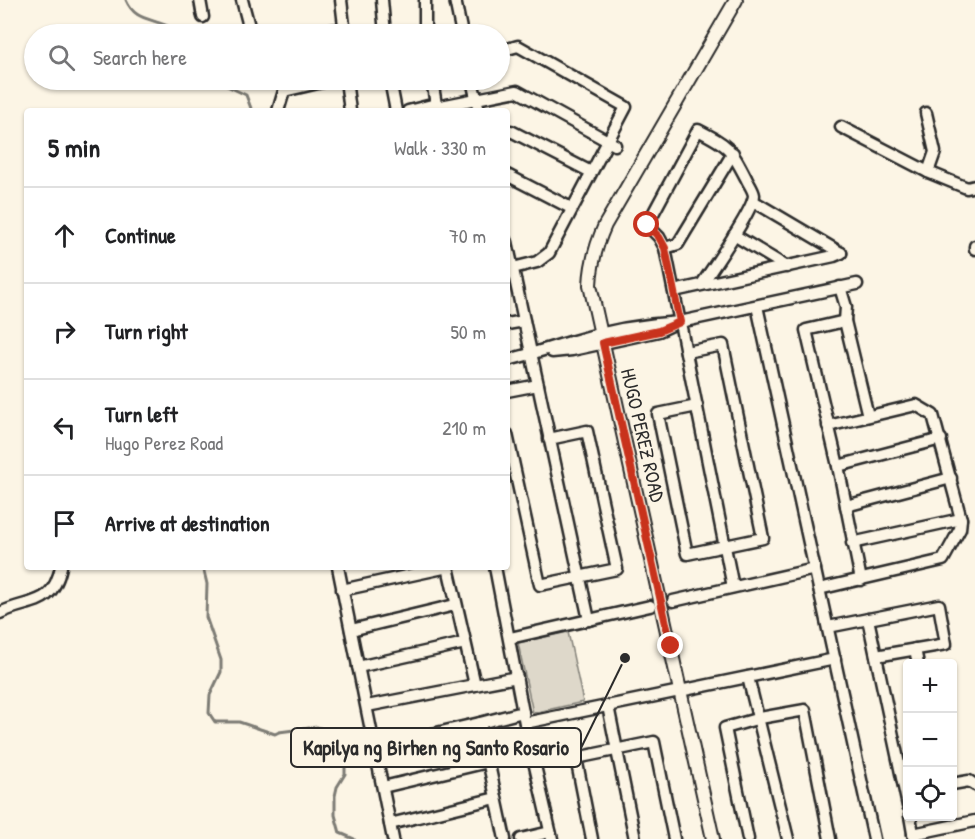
<!DOCTYPE html>
<html lang="en">
<head>
<meta charset="utf-8">
<style>
	:root { --surface:#fff; --page:#f6f6f6; --text:#202124; --muted:#757577; --line:#e0e0e0 }
	body { margin:0; font-family:"Patrick Hand",sans-serif; background:var(--page); color:var(--text) }
	.controls { position:absolute; right:18px; bottom:18px; display:grid; overflow:hidden; border-radius:6px; box-shadow:0 2px 4px #0004 }
	.controls button { width:54px; height:54px; display:grid; place-items:center; padding:0; border:0; border-bottom:2px solid var(--line); background:var(--surface); color:var(--text); font:30px sans-serif }
	.stop { position:absolute; width:18px; height:18px; margin:-14px; border:4px solid #c8321e; border-radius:50%; background:#fff }
	.stop.end { background:#c8321e; border-color:#fff; box-shadow:0 2px 6px #0008 }
	.list { margin:0; padding:0; list-style:none }
	h2 { display:flex; justify-content:space-between; align-items:center; height:78px; margin:0; padding:0 24px; font-size:26px }
	h2 small { font-size:20px; font-weight:400; color:var(--muted) }
	.list li { display:grid; grid-template-columns:39px 1fr auto; gap:18px; align-items:center; box-sizing:border-box; height:96px; padding:0 24px; border-top:2px solid var(--line) }
	.list b { display:block; font-size:22px; white-space:nowrap }
	.list p { margin:0; font-size:20px; white-space:nowrap; color:var(--muted) }
	.list em { font-size:20px; font-style:normal; color:var(--muted) }
	.icon { flex:none; width:33px; height:33px; fill:none; stroke:currentColor; stroke-width:2; stroke-linecap:round; stroke-linejoin:round }
	.map { position:relative; flex:none; width:975px; height:839px; overflow:hidden }
	.search { position:absolute; background:var(--surface); box-shadow:0 2px 4px #0004; left:24px; top:24px; width:486px; height:66px; display:flex; align-items:center; gap:15px; box-sizing:border-box; padding:0 21px; border-radius:33px; color:var(--muted); font-size:22px }
	.panel { position:absolute; background:var(--surface); box-shadow:0 2px 4px #0004; left:24px; top:108px; width:486px; height:462px; border-radius:6px }
	.map>svg:first-child { display:block }
	.green { fill:#ded8ca; stroke:#84827a; stroke-width:1.5 }
	.lines { fill:none; stroke-linecap:round; stroke-linejoin:round }
	.stream { stroke:#7d7b74; stroke-width:3 }
	.minor-casing { stroke:#2b2b2b; stroke-width:15 }
	.tertiary-casing { stroke:#2b2b2b; stroke-width:16 }
	.minor { stroke:#fcf5e5; stroke-width:10 }
	.tertiary { stroke:#fcf5e5; stroke-width:12 }
	.route { stroke:#c8321e; stroke-width:8 }
	.labels { text-anchor:middle; stroke-width:4.5; stroke-linejoin:round; paint-order:stroke }
	.street-label { font-size:20px; fill:#2b2b2b; stroke:#fcf5e5 }
	.leader { fill:none; stroke:#2b2b2b; stroke-width:2 }
	.callout-dot { fill:#2b2b2b; stroke:#fcf5e5; stroke-width:2 }
	.callout { fill:#fcf5e5; stroke:#2b2b2b; stroke-width:2 }
	.callout-label { font-size:21px; text-anchor:middle; font-weight:bold; fill:#2b2b2b }
</style>
</head>
<body>
<div class="map">
<svg width="975" height="839" viewBox="0 0 975 839">
	<rect width="100%" height="100%" fill="#fcf5e5"/>
	<filter id="ink" filterUnits="userSpaceOnUse"><feTurbulence type="fractalNoise" baseFrequency=".0167" numOctaves="2"/><feDisplacementMap in="SourceGraphic" scale="12" xChannelSelector="R" yChannelSelector="G"/><feConvolveMatrix kernelMatrix="1 2 1 2 8 2 1 2 1" color-interpolation-filters="sRGB"/></filter>
	<g filter="url(#ink)">
		<polygon class="green" points="568,632 583,702 533,713 518,643"/>
		<g class="lines">
			<g class="stream">
				<path d="M 126,0 C 134,19 148,18 165,25 C 171,27 177,31 182,34"/>
				<polyline points="223,80 227,86 246,95 252,111"/>
				<polyline points="203,567 207,584 206,617 221,660 221,672 210,695 209,713 215,722 239,722 275,734 279,732 317,727 339,735 345,758 345,774 337,787 335,796 335,815 340,833 354,839"/>
			</g>
			<g class="minor-casing">
				<g id="minor">
					<polyline points="200,0 203,17"/>
					<polyline points="242,0 251,34"/>
					<polyline points="341,0 345,34"/>
					<polyline points="382,0 385,34"/>
					<polyline points="425,0 425,34"/>
					<polyline points="455,0 462,34"/>
					<polyline points="291,34 345,29"/>
					<polyline points="500,51 518,46 626,107 549,253 537,262 513,268"/>
					<polyline points="346,80 350,111"/>
					<polyline points="390,80 396,111"/>
					<polyline points="432,80 437,111"/>
					<polyline points="472,80 479,111"/>
					<polyline points="436,107 517,91 615,145"/>
					<polyline points="278,111 284,91 331,80"/>
					<polyline points="408,111 436,104"/>
					<polyline points="926,113 935,152 928,172"/>
					<polyline points="841,127 928,172 967,188 975,186"/>
					<polyline points="507,132 511,131 591,172"/>
					<polyline points="507,175 571,208"/>
					<polyline points="753,201 841,253"/>
					<polyline points="734,235 787,267"/>
					<polyline points="507,242 589,620"/>
					<polyline points="975,246 975,249"/>
					<polyline points="665,248 678,244 733,153"/>
					<path d="M 702,284 C 712,269 754,209 754,195 C 753,189 748,183 746,178 C 730,147 729,146 698,130 L 647,225 L 659,237 L 665,248 L 733,587"/>
					<polyline points="840,287 846,307 845,321 868,416"/>
					<polyline points="674,291 834,256 841,253"/>
					<polyline points="757,306 874,839"/>
					<polyline points="845,321 806,330 838,466 861,580"/>
					<polyline points="507,324 524,321"/>
					<polyline points="552,352 572,350 659,331 672,325"/>
					<polyline points="686,352 723,345 763,538 687,554 658,414 697,406"/>
					<path d="M 507,360 C 529,355 549,348 570,342 C 605,331 644,324 680,322 L 857,284"/>
					<polyline points="507,391 538,385"/>
					<polyline points="507,434 540,585 617,569 587,431 549,439"/>
					<polyline points="838,466 941,439"/>
					<polyline points="846,506 951,478"/>
					<polyline points="852,543 961,519"/>
					<polyline points="338,567 393,839"/>
					<polyline points="495,567 525,723 552,839"/>
					<polyline points="819,589 943,560 960,529 961,519 933,415 916,405 828,426"/>
					<polyline points="342,590 448,567"/>
					<polyline points="673,601 815,569"/>
					<path d="M 0,613 C 31,598 52,608 61,567"/>
					<polyline points="868,619 908,806"/>
					<polyline points="828,627 939,605 946,644 876,656"/>
					<polyline points="351,630 455,605"/>
					<polyline points="510,638 650,606"/>
					<polyline points="915,649 918,664"/>
					<polyline points="358,667 465,643"/>
					<polyline points="748,677 788,839"/>
					<polyline points="475,685 517,677"/>
					<polyline points="367,706 475,685 448,567"/>
					<polyline points="608,706 635,839"/>
					<polyline points="480,723 523,712"/>
					<polyline points="525,723 835,659"/>
					<polyline points="375,747 480,723 505,839"/>
					<polyline points="952,784 969,781 975,785"/>
					<polyline points="383,787 488,762"/>
					<polyline points="910,816 914,839"/>
					<polyline points="390,824 496,798"/>
					<polyline points="913,834 975,821"/>
					<polyline points="521,839 550,832"/>
					<polyline points="592,839 576,758 654,742 674,839"/>
					<polyline points="748,839 725,728 760,718 805,710 830,839"/>
				</g>
			</g>
			<g class="tertiary-casing">
				<path id="tertiary" d="M 713,839 L 590,285 C 591,263 596,245 605,225 L 736,0"/>
			</g>
			<use href="#minor" class="minor"/>
			<use href="#tertiary" class="tertiary"/>
		</g>
	</g>
	<g class="lines" filter="url(#ink)">
		<polyline class="route" points="647,225 659,237 665,248 680,322 659,331 603,343 671,646"/>
	</g>
	<g class="labels">
		<g class="street-label">
			<text transform="translate(643 435) rotate(77)" y="7">HUGO PEREZ ROAD</text>
		</g>
	</g>
	<path class="leader" d="M625 658L581 748"/>
	<circle class="callout-dot" cx="625" cy="658" r="6"/>
	<rect class="callout" x="291" y="728" width="290" height="39" rx="6"/>
	<g class="callout-label">
		<text x="436" y="755">Kapilya ng Birhen ng Santo Rosario</text>
	</g>
</svg>
<div class="controls">
<button>+</button>
<button>−</button>
<button><svg class="icon" aria-label="locate" viewBox="0 0 24 24"><circle cx="12" cy="12" r="6"/><path d="M12 2v4M12 18v4M2 12h4M18 12h4"/></svg></button>
</div>
<div class="stop" style="left:647px;top:225px"></div>
<div class="stop end" style="left:671px;top:646px"></div>
<div class="search"><svg class="icon" aria-label="search" viewBox="0 0 24 24"><circle cx="10" cy="10" r="6"/><path d="M15 15l6 6"/></svg>Search here</div>
<section class="panel">
<h2>5 min<small>Walk · 330 m</small></h2>
<ul class="list">
<li><svg class="icon" aria-label="ahead" viewBox="0 0 24 24"><path d="M12 20V5M6 11l6-6 6 6"/></svg><div><b>Continue</b></div><em>70 m</em></li>
<li><svg class="icon" aria-label="right" viewBox="0 0 24 24"><path d="M7 20v-9h11M14 6l5 5-5 5"/></svg><div><b>Turn right</b></div><em>50 m</em></li>
<li><svg class="icon" aria-label="left" viewBox="0 0 24 24"><path d="M17 20v-9H6M10 6l-5 5 5 5"/></svg><div><b>Turn left</b><p>Hugo Perez Road</p></div><em>210 m</em></li>
<li><svg class="icon" aria-label="arrive" viewBox="0 0 24 24"><path d="M6 21V4h12l-3 4 3 4H6"/></svg><div><b>Arrive at destination</b></div></li>
</ul>
</section>
</div>
</body>
</html>
